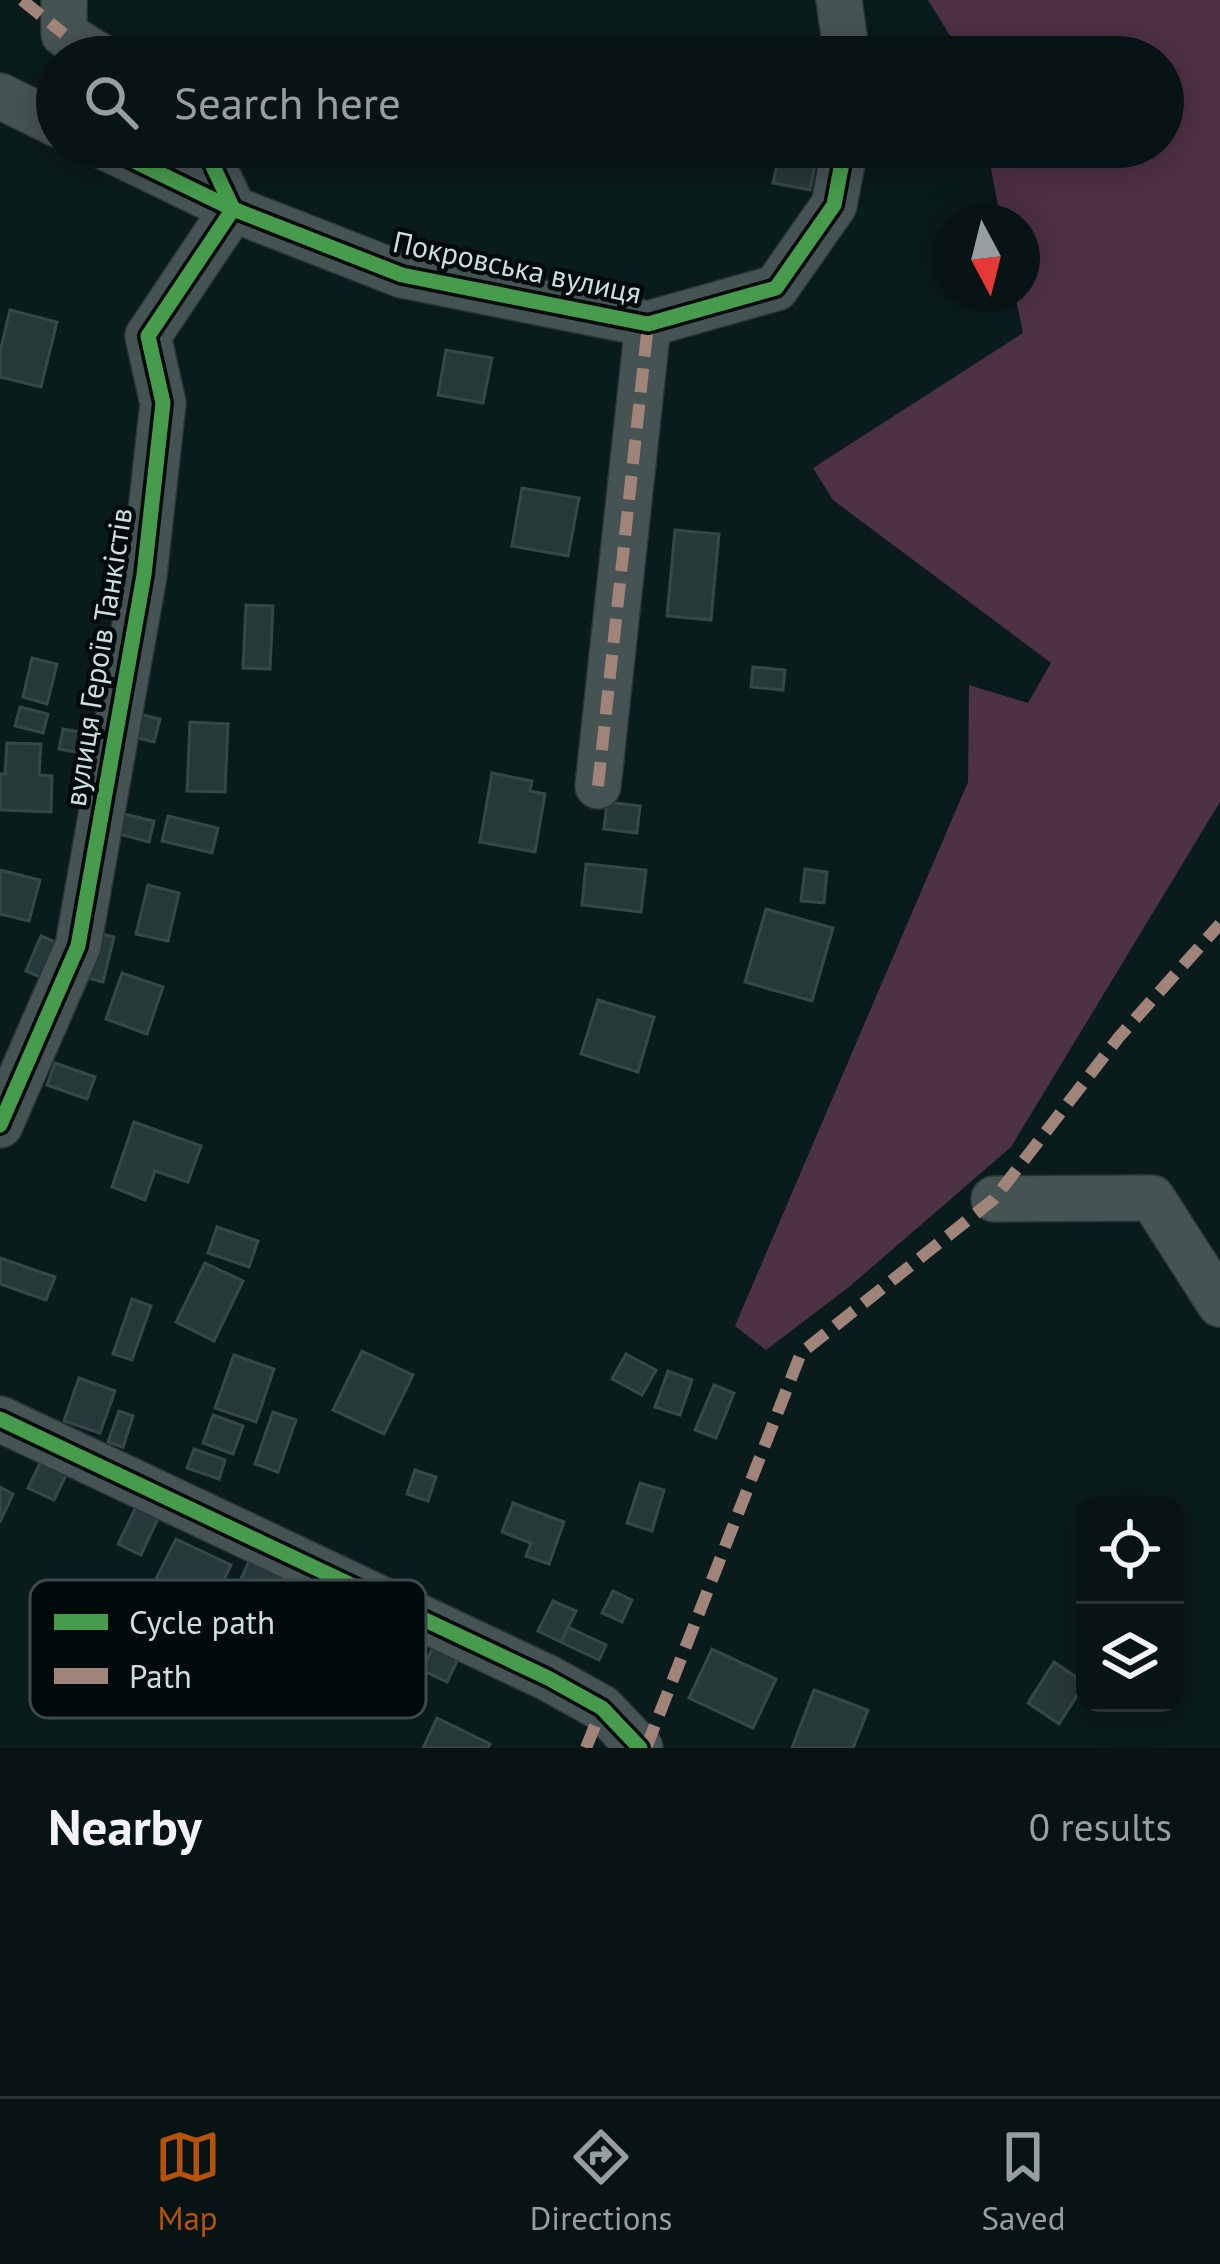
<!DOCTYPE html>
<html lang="en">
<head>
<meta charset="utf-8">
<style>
	:root { --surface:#081414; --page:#162122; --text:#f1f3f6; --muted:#989ea0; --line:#293334; --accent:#b45309 }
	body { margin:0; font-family:"PT Sans",sans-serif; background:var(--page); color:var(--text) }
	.controls { position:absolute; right:36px; bottom:36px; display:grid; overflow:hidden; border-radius:24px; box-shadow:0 6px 30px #0003 }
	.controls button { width:108px; height:108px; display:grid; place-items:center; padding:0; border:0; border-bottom:3px solid var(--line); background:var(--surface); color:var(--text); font:60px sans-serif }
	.compass { position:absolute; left:932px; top:204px; width:108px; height:108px; border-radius:50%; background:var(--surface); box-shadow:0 6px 30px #0003; rotate:173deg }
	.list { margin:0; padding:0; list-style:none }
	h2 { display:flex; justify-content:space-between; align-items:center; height:156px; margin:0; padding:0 48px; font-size:51px }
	h2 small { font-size:39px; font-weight:400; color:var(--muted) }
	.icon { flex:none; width:66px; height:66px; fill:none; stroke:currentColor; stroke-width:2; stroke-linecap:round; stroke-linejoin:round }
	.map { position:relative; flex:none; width:1220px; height:1748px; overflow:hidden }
	.search { position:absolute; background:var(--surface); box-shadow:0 6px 30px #0003; left:36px; right:36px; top:36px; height:132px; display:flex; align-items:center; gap:30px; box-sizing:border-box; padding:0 42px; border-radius:66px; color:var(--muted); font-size:45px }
	.sheet { height:348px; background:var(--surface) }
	nav { display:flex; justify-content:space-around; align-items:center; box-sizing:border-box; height:168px; border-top:3px solid var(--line); background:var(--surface); font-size:33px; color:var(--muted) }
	nav a { display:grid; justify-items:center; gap:6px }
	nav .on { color:var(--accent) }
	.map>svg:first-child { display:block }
	.forest { fill:#4d3144 }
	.building { fill:#273838; stroke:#374747; stroke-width:3 }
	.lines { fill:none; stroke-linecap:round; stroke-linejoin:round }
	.minor-casing { stroke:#2a3535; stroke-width:48 }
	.minor { stroke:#465353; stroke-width:45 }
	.quiet { stroke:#a18479; stroke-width:12; stroke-dasharray:24 12; stroke-linecap:butt }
	.cycleway-casing { stroke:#000a0a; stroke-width:22 }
	.cycleway { stroke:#469c4c; stroke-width:15 }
	.labels { text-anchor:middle; stroke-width:9; stroke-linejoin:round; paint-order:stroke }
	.street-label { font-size:30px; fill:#cadfde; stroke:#000a0a }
	.key { fill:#000a0a; stroke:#3d4a4a; stroke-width:3 }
	.key-label { font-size:33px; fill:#cadfde }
</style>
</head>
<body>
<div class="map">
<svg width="1220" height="1748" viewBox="0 0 1220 1748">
	<rect width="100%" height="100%" fill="#0a1b1b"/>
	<polygon class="forest" points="928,0 1220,0 1220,802 1011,1147 849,1287 766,1350 735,1326 968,782 969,685 1028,703 1051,663 833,500 813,468 1023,333 1015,294 1022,294 1022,222 1001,222 987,147 1163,147 1163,57 963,57"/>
	<g class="building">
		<polygon points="670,147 739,147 736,165 668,156"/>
		<polygon points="781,148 817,155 810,190 773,183"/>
		<polygon points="10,310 57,322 41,387 0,377 0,352"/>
		<polygon points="446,350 492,358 483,403 438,395"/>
		<polygon points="522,488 579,498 568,556 512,546"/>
		<polygon points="675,530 719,534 711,620 667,616"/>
		<polygon points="246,605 273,606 270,669 243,668"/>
		<polygon points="32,658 57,664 47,704 23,697"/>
		<polygon points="753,667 785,670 783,690 751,687"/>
		<polygon points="20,707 48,714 43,733 15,726"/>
		<polygon points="135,713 160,719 154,742 129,736"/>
		<polygon points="190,722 228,724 225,792 187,791"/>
		<polygon points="63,729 97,735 93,755 59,749"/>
		<polygon points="7,743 41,744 39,775 52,776 51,812 0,810 0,774 5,774"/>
		<polygon points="492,773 532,781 530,791 545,794 535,852 480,842"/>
		<polygon points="607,802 640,806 637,833 604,829"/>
		<polygon points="120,813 154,821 149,842 115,833"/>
		<polygon points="168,816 218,828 212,853 162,841"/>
		<polygon points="586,864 646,870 641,912 582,905"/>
		<polygon points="805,869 827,872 824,903 801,901"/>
		<polygon points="0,870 40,880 29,921 0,914"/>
		<polygon points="148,885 179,893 168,941 136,934"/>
		<polygon points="766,909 833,928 812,1001 745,982"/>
		<polygon points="95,932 114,937 103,982 84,977"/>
		<polygon points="41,936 60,944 45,979 26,971"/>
		<polygon points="122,973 163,987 147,1034 106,1019"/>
		<polygon points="598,1000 654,1017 638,1072 581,1054"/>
		<polygon points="55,1063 95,1077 87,1099 47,1085"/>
		<polygon points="134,1122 201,1146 188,1182 155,1171 145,1200 112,1187"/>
		<polygon points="217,1227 258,1241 249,1267 208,1253"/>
		<polygon points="0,1258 55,1277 46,1300 0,1284"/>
		<polygon points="205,1263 243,1281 214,1341 176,1322"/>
		<polygon points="132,1299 151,1306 132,1360 113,1354"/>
		<polygon points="362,1351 413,1375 384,1434 333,1410"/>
		<polygon points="626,1354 656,1370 642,1395 612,1379"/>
		<polygon points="234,1355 274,1369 256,1422 215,1408"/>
		<polygon points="668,1371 692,1380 680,1415 655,1407"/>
		<polygon points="79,1378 115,1391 100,1433 64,1421"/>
		<polygon points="714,1385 734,1393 716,1438 695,1430"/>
		<polygon points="119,1411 133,1416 123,1447 108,1442"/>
		<polygon points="273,1412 296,1420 278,1472 255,1464"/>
		<polygon points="213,1415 243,1426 233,1454 203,1443"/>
		<polygon points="194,1449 225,1460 219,1479 187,1468"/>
		<polygon points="43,1457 69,1469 54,1500 28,1488"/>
		<polygon points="415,1470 436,1477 428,1501 407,1494"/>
		<polygon points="640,1483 664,1490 652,1531 627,1523"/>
		<polygon points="0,1487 13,1494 0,1522"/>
		<polygon points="139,1501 161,1512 141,1555 118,1544"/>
		<polygon points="513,1503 564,1522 549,1564 526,1556 531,1543 502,1532"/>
		<polygon points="176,1539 231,1565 211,1608 155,1581"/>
		<polygon points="252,1555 305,1578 292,1608 238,1585"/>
		<polygon points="613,1591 632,1600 622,1622 602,1613"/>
		<polygon points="553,1601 576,1611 561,1642 538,1631"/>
		<polygon points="568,1627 606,1645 599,1660 561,1642"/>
		<polygon points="437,1639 462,1651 447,1682 422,1670"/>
		<polygon points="712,1649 776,1679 753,1728 689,1698"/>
		<polygon points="1054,1662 1085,1683 1059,1724 1028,1703"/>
		<polygon points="814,1690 868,1710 853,1748 792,1748"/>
		<polygon points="437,1718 490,1744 488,1748 423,1748"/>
	</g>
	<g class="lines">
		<g class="minor-casing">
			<g id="minor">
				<polyline points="64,0 64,34 101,57"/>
				<polyline points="839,0 847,57"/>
				<polyline points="0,96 57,124"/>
				<polyline points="105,147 233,209 402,275 648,324 776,288 834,205 845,147"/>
				<polyline points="598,786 648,324"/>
				<polyline points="0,1125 78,946 144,575 163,403 148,336 233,209 204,147"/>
				<polyline points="994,1199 1152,1198 1220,1304"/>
				<polyline points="0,1419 548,1678 602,1708 640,1748"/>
			</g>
		</g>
		<use href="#minor" class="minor"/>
		<g class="quiet">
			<polyline points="22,0 64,34"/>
			<polyline points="598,786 648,324"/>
			<polyline points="586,1748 602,1708"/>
			<polyline points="646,1748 801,1353 994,1199 1119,1037 1220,924"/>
		</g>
		<g class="cycleway-casing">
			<g id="cycleway">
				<polyline points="105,147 233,209 402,275 648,324 776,288 834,205 845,147"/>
				<polyline points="0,1125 78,946 144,575 163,403 148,336 233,209 204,147"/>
				<polyline points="0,1419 548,1678 602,1708 640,1748"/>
			</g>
		</g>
		<use href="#cycleway" class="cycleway"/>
	</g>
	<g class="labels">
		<g class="street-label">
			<text transform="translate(517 268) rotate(12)" y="10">Покровська вулиця</text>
			<text transform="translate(99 657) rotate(-81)" y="10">вулиця Героїв Танкістів</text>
		</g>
	</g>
	<rect x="30" y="1580" width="396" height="138" rx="18" class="key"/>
	<rect x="54" y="1614" width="54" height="16" fill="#469c4c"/>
	<rect x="54" y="1668" width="54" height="16" fill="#a18479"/>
	<g class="key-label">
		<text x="129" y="1634">Cycle path</text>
		<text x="129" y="1688">Path</text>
	</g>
</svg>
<div class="controls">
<button><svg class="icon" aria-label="locate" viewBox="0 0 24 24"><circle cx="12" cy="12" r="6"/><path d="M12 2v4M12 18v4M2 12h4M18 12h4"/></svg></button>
<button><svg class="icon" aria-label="layers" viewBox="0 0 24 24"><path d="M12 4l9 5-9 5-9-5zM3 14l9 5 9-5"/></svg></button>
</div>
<svg class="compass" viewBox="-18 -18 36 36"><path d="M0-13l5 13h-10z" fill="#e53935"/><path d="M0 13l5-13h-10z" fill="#989ea0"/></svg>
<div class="search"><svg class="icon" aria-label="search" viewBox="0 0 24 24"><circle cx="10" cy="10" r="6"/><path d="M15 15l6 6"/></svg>Search here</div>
</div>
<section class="sheet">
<h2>Nearby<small>0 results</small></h2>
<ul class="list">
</ul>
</section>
<nav>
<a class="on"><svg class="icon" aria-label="map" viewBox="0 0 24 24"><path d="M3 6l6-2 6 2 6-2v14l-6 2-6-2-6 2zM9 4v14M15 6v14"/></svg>Map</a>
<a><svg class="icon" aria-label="directions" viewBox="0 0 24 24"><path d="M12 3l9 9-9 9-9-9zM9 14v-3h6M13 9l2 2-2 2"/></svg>Directions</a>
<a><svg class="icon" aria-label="saved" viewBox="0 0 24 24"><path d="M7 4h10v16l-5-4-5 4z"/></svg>Saved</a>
</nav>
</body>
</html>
